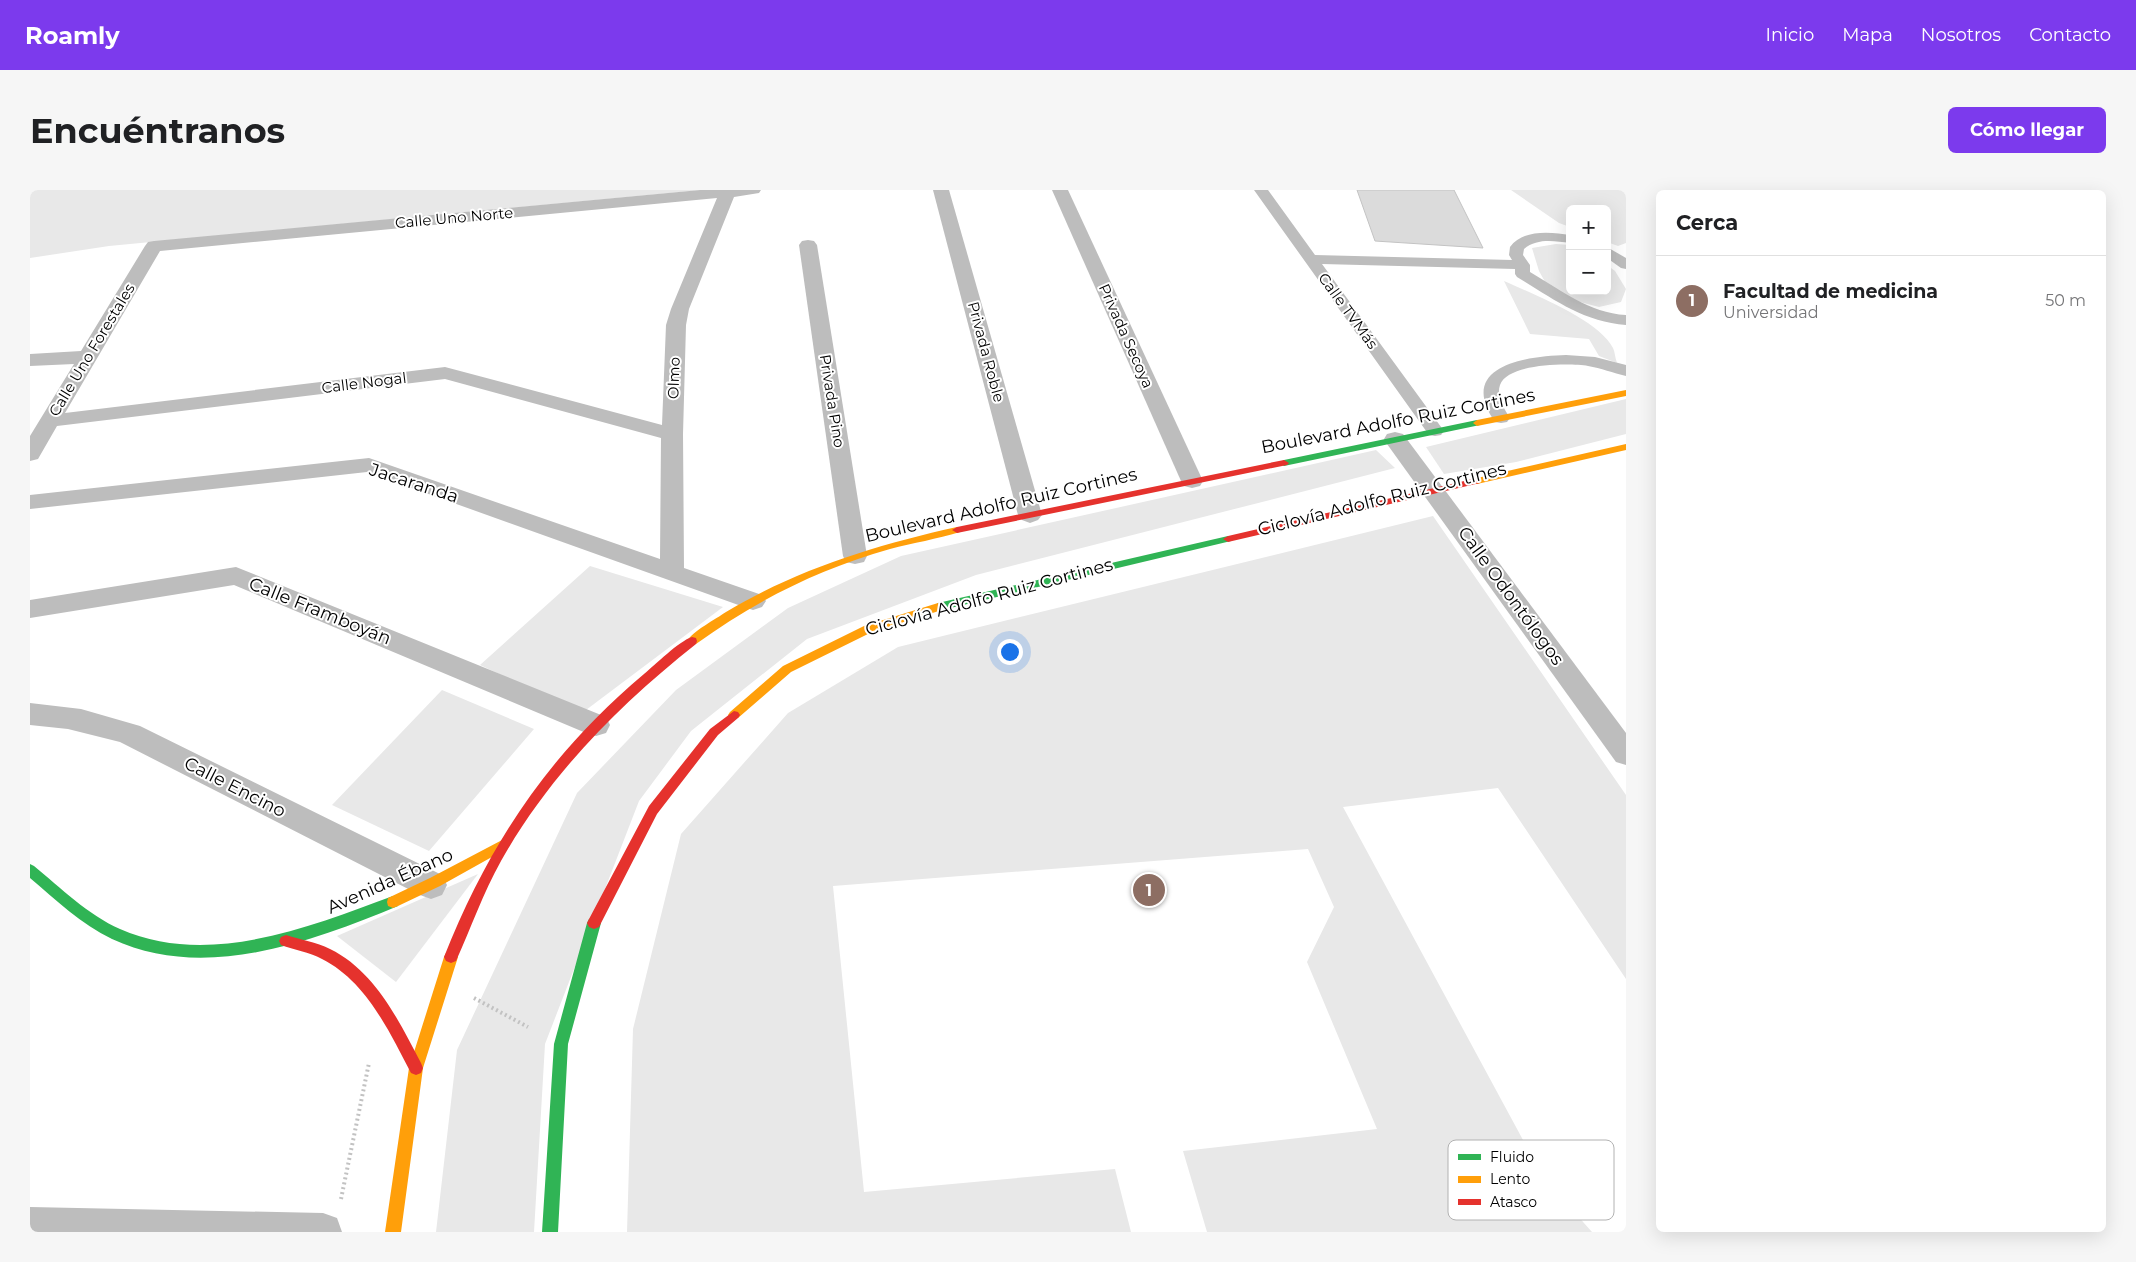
<!DOCTYPE html>
<html lang="es">
<head>
<meta charset="utf-8">
<style>
	:root { --surface:#fff; --page:#f6f6f6; --text:#202124; --muted:#757577; --line:#e0e0e0; --accent:#7c3aed }
	body { margin:0; font-family:Montserrat,sans-serif; background:var(--page); color:var(--text) }
	.controls { position:absolute; right:15px; top:15px; display:grid; overflow:hidden; border-radius:8px; box-shadow:0 5px 20px #0002 }
	.controls button { width:45px; height:45px; display:grid; place-items:center; padding:0; border:0; border-bottom:1px solid var(--line); background:var(--surface); color:var(--text); font:25px sans-serif }
	.you { position:absolute; left:979px; top:461px; width:18px; height:18px; margin:-12px; border:4px solid #fff; border-radius:50%; background:#1a73e8; box-shadow:0 0 0 8px #1a73e833 }
	.badge { display:grid; place-items:center; width:32px; height:32px; border-radius:50%; background:var(--accent); color:#fff; font-size:16px; font-weight:700 }
	.pin { position:absolute; translate:-50% -50%; border:2px solid #fff; box-shadow:0 1px 5px #0006 }
	.list { margin:0; padding:0; list-style:none }
	h2 { display:flex; justify-content:space-between; align-items:center; height:65px; margin:0; padding:0 20px; font-size:21px }
	h2 small { font-size:16px; font-weight:400; color:var(--muted) }
	.list li { display:grid; grid-template-columns:32px 1fr auto; gap:15px; align-items:center; box-sizing:border-box; height:90px; padding:0 20px; border-top:1px solid var(--line) }
	.list b { display:block; font-size:19px; white-space:nowrap }
	.list p { margin:0; font-size:16px; white-space:nowrap; color:var(--muted) }
	.list em { font-size:16px; font-style:normal; color:var(--muted) }
	.map { position:relative; flex:none; width:1596px; height:1042px; overflow:hidden; border-radius:8px }
	header { display:flex; align-items:center; gap:30px; box-sizing:border-box; height:70px; padding:0 25px; background:var(--accent); color:#fff }
	header strong { font-size:24px }
	nav { display:flex; gap:28px; margin-inline-start:auto; font-size:18px }
	.intro { display:flex; align-items:center; justify-content:space-between; box-sizing:border-box; height:120px; padding:0 30px }
	h1 { margin:0; font-size:35px }
	.button { padding:12px 22px; border-radius:8px; background:var(--accent); color:#fff; font-size:18px; font-weight:700 }
	main { display:flex; gap:30px; padding:0 30px }
	aside { flex:1; background:var(--surface); border-radius:8px; box-shadow:0 5px 20px #0002 }
	.map>svg:first-child { display:block }
	.green { fill:#e8e8e8 }
	.building { fill:#dbdbdb; stroke:#c3c3c3 }
	.lines { fill:none; stroke-linecap:round; stroke-linejoin:round }
	.path { stroke:#c2c2c2; stroke-width:4; stroke-dasharray:2 3; stroke-linecap:butt }
	.lane { fill:#bdbdbd; fill-rule:evenodd }
	.street { fill:#bdbdbd; fill-rule:evenodd }
	.fast { fill:#30b455; fill-rule:evenodd }
	.slow { fill:#ff9f0a; fill-rule:evenodd }
	.jam { fill:#e5322d; fill-rule:evenodd }
	.labels { text-anchor:middle; stroke-width:4; stroke-linejoin:round; paint-order:stroke }
	.far-street-label { font-size:15px; fill:#000; stroke:#fff }
	.street-label { font-size:18px; fill:#000; stroke:#fff }
	.key { fill:#fff; stroke:#b2b2b2; stroke-width:1 }
	.key-label { font-size:14px; fill:#000 }
</style>
</head>
<body>
<header>
<strong>Roamly</strong>
<nav><a>Inicio</a><a>Mapa</a><a>Nosotros</a><a>Contacto</a></nav>
</header>
<div class="intro"><h1>Encuéntranos</h1><a class="button">Cómo llegar</a></div>
<main>
<div class="map">
<svg width="1596" height="1042" viewBox="0 0 1596 1042">
	<rect width="100%" height="100%" fill="#fff"/>
	<g class="green">
		<polygon points="0,0 671,0 79,56 0,68"/>
		<polygon points="1481,0 1596,0 1596,53 1588,56 1577,52 1577,19 1540,19 1540,37 1529,33"/>
		<polygon points="1526,54 1540,55 1540,101 1577,101 1577,75 1585,81 1596,99 1591,112 1569,117 1550,112 1519,99 1509,81 1502,58"/>
		<path d="M 1474,91 C 1503,104 1569,130 1583,158 C 1585,162 1585,168 1587,173 L 1569,166 L 1559,149 L 1500,144 Z"/>
		<polygon points="1596,209 1596,244 1486,272 1414,284 1396,257"/>
		<polygon points="1346,260 1365,278 946,385 777,449 661,541 609,611 515,854 504,1042 406,1042 427,860 547,603 646,500 758,418 871,366"/>
		<polygon points="1403,326 1596,605 1596,789 1468,598 1313,617 1513,987 1562,1042 1177,1042 1153,961 1347,939 1277,772 1304,717 1278,659 803,696 834,1002 1085,979 1101,1042 597,1042 603,839 651,644 758,523 868,457"/>
		<polygon points="560,376 693,417 552,523 450,475"/>
		<polygon points="412,500 504,539 399,661 302,615"/>
		<polygon points="448,684 366,792 307,746"/>
	</g>
	<polygon class="building" points="1327,0 1424,0 1453,58 1345,51"/>
	<g class="lines">
		<g class="path">
			<polyline points="444,808 498,837"/>
			<polyline points="311,1009 339,873"/>
		</g>
		<g class="lane">
			<path d="M 1224,0 L 1238,0 L 1285,65 L 1482,70 L 1479,65 L 1480,57 C 1493,39 1521,42 1540,45 L 1540,53 C 1524,51 1507,48 1494,59 L 1493,65 L 1500,75 L 1500,82 C 1531,100 1559,123 1596,125 L 1596,135 C 1553,132 1522,108 1487,87 L 1485,84 L 1485,79 L 1292,74 L 1414,241 L 1411,245 L 1405,246 L 1399,245 Z"/>
			<polygon points="1577,57 1596,68 1596,79 1591,78 1577,68"/>
			<path d="M 1536,165 L 1565,167 L 1596,175 L 1596,186 C 1583,183 1571,178 1558,176 C 1539,173 1478,173 1470,195 C 1466,207 1474,218 1480,228 L 1477,232 L 1471,233 L 1465,232 C 1426,176 1496,166 1536,165 Z"/>
		</g>
		<g class="street">
			<path d="M 670,0 L 731,0 L 729,3 L 704,7 L 659,119 L 656,135 L 653,244 L 654,378 L 732,405 L 736,411 L 732,417 L 723,420 L 714,417 L 337,282 L 0,319 L 0,305 L 339,268 L 630,369 L 631,248 L 415,189 L 27,236 L 8,269 L 0,271 L 0,246 L 44,174 L 0,176 L 0,164 L 51,161 L 115,56 L 118,52 L 124,51 ZM 687,8 L 641,119 L 636,135 L 632,235 L 415,177 L 35,223 L 130,61 Z"/>
			<polygon points="903,0 919,0 1012,325 1008,330 1000,333 992,330 988,325"/>
			<polygon points="1022,0 1038,0 1173,291 1170,296 1162,298 1154,296 1151,291"/>
			<polygon points="778,50 784,51 787,55 837,366 834,372 825,374 816,372 813,366 769,55 772,51"/>
			<polygon points="1365,242 1373,244 1596,543 1596,575 1586,572 1357,254 1354,249 1357,244"/>
			<polygon points="206,377 576,527 580,535 576,543 566,546 556,543 204,395 0,428 0,410"/>
			<polygon points="0,513 51,519 110,536 412,685 417,695 412,705 401,709 390,705 90,552 38,539 0,535"/>
			<polygon points="0,1017 293,1023 307,1028 312,1042 0,1042"/>
		</g>
		<g class="fast">
			<polygon points="1447,230 1450,231 1450,235 1254,276 1249,273 1254,270"/>
			<polygon points="1198,346 1203,349 1201,351 908,421 903,417 908,413"/>
			<path d="M 0,674 L 4,676 C 31,698 58,725 90,739 C 179,778 279,737 363,706 L 368,708 L 369,712 L 368,716 C 281,752 174,792 82,749 C 51,734 26,710 0,688 Z"/>
			<polygon points="564,727 569,729 571,733 538,854 528,1042 512,1042 524,854 557,733 559,729"/>
		</g>
		<g class="slow">
			<polygon points="1596,200 1596,206 1447,236 1443,233 1447,230"/>
			<polygon points="1596,254 1596,260 1447,294 1442,291 1447,288"/>
			<path d="M 927,337 L 932,340 L 930,342 C 907,349 883,353 860,359 C 789,379 725,411 666,454 L 658,454 L 657,451 C 663,441 686,429 696,422 C 768,379 846,355 927,337 Z"/>
			<polygon points="908,413 912,414 913,417 912,420 842,442 761,482 708,528 700,528 698,525 700,522 753,476 834,436"/>
			<polygon points="474,649 478,650 480,654 478,658 410,696 368,716 363,718 358,716 357,712 358,708 400,688"/>
			<polygon points="421,761 426,763 428,767 393,878 371,1042 355,1042 379,878 414,767 416,763"/>
		</g>
		<g class="jam">
			<polygon points="1254,270 1259,273 1257,275 927,343 922,340 927,337"/>
			<polygon points="1447,288 1450,289 1450,293 1198,352 1193,349 1198,346"/>
			<path d="M 662,447 L 666,448 L 667,451 L 666,454 C 589,515 520,584 471,671 C 453,703 441,738 426,771 L 421,773 L 416,771 L 414,767 C 460,652 519,564 614,484 C 625,475 649,451 662,447 Z"/>
			<polygon points="704,521 708,522 710,525 708,528 688,545 627,624 569,737 564,739 559,737 557,733 559,729 619,616 680,539"/>
			<path d="M 256,745 C 271,750 286,752 300,759 C 345,781 369,831 391,873 L 393,878 L 391,883 L 386,885 L 381,883 C 359,841 336,791 292,769 C 279,762 264,760 251,755 L 249,751 L 251,747 Z"/>
		</g>
	</g>
	<g class="labels">
		<g class="far-street-label">
			<text transform="translate(424 28) rotate(-5)" y="5">Calle Uno Norte</text>
			<text transform="translate(1318 121) rotate(54)" y="5">Calle TVMás</text>
			<text transform="translate(1096 146) rotate(66)" y="5">Privada Secoya</text>
			<text transform="translate(62 160) rotate(-59)" y="5">Calle Uno Forestales</text>
			<text transform="translate(956 162) rotate(75)" y="5">Privada Roble</text>
			<text transform="translate(644 188) rotate(-88)" y="5">Olmo</text>
			<text transform="translate(334 193) rotate(-7)" y="5">Calle Nogal</text>
			<text transform="translate(802 211) rotate(81)" y="5">Privada Pino</text>
		</g>
		<g class="street-label">
			<text transform="translate(1368 231) rotate(-11)" y="6">Boulevard Adolfo Ruiz Cortines</text>
			<text transform="translate(384 293) rotate(18)" y="6">Jacaranda</text>
			<text transform="translate(1352 309) rotate(-14)" y="6">Ciclovía Adolfo Ruiz Cortines</text>
			<text transform="translate(971 315) rotate(-13)" y="6">Boulevard Adolfo Ruiz Cortines</text>
			<text transform="translate(1481 406) rotate(54)" y="6">Calle Odontólogos</text>
			<text transform="translate(959 407) rotate(-15)" y="6">Ciclovía Adolfo Ruiz Cortines</text>
			<text transform="translate(290 421) rotate(22)" y="6">Calle Framboyán</text>
			<text transform="translate(205 597) rotate(27)" y="6">Calle Encino</text>
			<text transform="translate(360 691) rotate(-24)" y="6">Avenida Ébano</text>
		</g>
	</g>
	<rect x="1418" y="950" width="166" height="80" rx="8" class="key"/>
	<rect x="1428" y="964" width="23" height="6" fill="#30b455"/>
	<rect x="1428" y="986" width="23" height="7" fill="#ff9f0a"/>
	<rect x="1428" y="1009" width="23" height="6" fill="#e5322d"/>
	<g class="key-label">
		<text x="1460" y="972">Fluido</text>
		<text x="1460" y="994">Lento</text>
		<text x="1460" y="1017">Atasco</text>
	</g>
</svg>
<div class="controls">
<button>+</button>
<button>−</button>
</div>
<div class="you"></div>
<div class="pin badge" style="left:1119px;top:700px;background:#8d6e63">1</div>
</div>
<aside>
<h2>Cerca<small></small></h2>
<ul class="list">
<li><span class="badge" style="background:#8d6e63">1</span><div><b>Facultad de medicina</b><p>Universidad</p></div><em>50 m</em></li>
</ul>
</aside>
</main>
</body>
</html>
